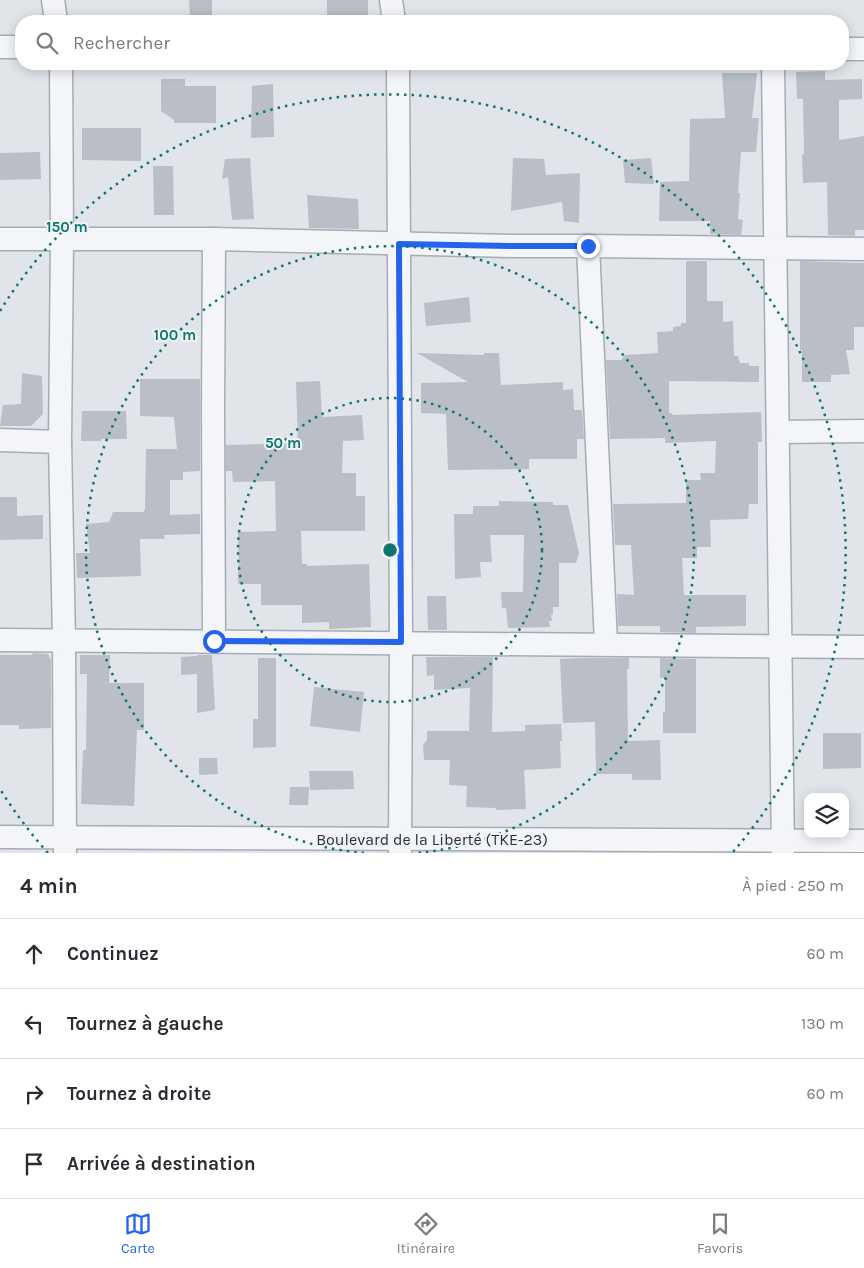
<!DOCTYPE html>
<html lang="fr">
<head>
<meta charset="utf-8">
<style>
	:root { --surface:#fff; --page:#f7f7f7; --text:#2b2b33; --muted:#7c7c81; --line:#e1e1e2; --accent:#2563eb }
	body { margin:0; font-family:Karla,sans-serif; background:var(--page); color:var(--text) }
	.controls { position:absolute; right:15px; bottom:15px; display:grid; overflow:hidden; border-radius:10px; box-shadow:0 2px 12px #0003 }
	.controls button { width:45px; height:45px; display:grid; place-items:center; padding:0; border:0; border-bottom:1px solid var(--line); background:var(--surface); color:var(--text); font:25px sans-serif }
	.stop { position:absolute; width:15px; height:15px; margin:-11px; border:4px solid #2563eb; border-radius:50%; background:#fff }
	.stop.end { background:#2563eb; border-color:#fff; box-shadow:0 1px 5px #0008 }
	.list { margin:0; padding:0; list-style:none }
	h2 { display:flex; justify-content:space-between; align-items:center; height:65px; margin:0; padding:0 20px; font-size:21px }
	h2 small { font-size:16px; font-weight:400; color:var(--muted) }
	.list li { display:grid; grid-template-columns:32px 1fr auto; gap:15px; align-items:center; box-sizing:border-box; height:70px; padding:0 20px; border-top:1px solid var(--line) }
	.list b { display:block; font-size:19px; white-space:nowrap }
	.list em { font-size:16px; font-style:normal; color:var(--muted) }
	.icon { flex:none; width:28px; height:28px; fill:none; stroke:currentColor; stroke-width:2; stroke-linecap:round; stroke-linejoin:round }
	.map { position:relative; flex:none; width:864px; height:853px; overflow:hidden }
	.search { position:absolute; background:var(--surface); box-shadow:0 2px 12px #0003; left:15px; right:15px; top:15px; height:55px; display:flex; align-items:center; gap:12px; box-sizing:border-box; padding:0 18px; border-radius:20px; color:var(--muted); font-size:19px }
	.sheet { height:345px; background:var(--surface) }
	nav { display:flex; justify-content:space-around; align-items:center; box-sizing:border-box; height:70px; border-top:1px solid var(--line); background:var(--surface); font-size:14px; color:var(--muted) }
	nav a { display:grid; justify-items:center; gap:2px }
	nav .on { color:var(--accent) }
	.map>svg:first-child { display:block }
	.building { fill:#b9bec7 }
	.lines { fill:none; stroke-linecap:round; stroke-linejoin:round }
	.minor-casing { stroke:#a6acb4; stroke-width:25 }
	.minor { stroke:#f4f5f8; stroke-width:22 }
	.route { stroke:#2563eb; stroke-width:6 }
	.ring { fill:none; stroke:#0f766e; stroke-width:2.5; stroke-dasharray:2.5 5 }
	.labels { text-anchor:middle; stroke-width:4; stroke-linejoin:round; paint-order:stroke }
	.street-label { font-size:16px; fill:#2a3242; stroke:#f1f3f7 }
	.centre { fill:#0f766e; stroke:#f1f3f7; stroke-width:2.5 }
	.ring-label { font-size:15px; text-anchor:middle; font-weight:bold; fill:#0f766e; stroke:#f1f3f7; stroke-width:4; stroke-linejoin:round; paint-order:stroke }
</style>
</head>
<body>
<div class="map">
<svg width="864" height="853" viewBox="0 0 864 853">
	<rect width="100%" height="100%" fill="#e1e5ea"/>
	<g class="building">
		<polygon points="189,0 212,0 212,15 190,16"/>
		<polygon points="327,0 368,0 368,17 327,16"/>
		<polygon points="825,71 825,80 862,79 862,99 839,100 839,140 864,136 864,230 855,230 855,236 828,235 827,182 803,183 802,155 804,154 803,99 797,99 796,72"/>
		<polygon points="722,73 757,73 752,118 759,118 756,152 741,152 738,193 740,193 738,219 743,220 741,235 710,234 710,221 659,221 660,182 689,181 690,119 725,118"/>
		<polygon points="161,79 185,79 185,86 216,86 216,123 174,123 174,120 161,111"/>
		<polygon points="273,84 274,137 251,138 252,86"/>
		<polygon points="82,128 141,128 141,161 82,160"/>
		<polygon points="40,152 41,179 0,180 0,153"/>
		<polygon points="250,158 254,219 232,220 228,177 222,179 225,159"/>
		<polygon points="513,158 544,159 546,175 580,173 579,223 564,221 562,202 511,211"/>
		<polygon points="651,158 654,184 625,183 623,160"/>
		<polygon points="153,166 173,166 174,215 154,215"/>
		<polygon points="307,195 358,199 359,229 309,228"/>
		<polygon points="686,261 707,261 707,301 723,301 723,322 733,321 734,356 738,356 740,363 749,363 749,366 759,366 759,382 669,381 669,413 672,413 672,415 761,412 762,442 758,442 758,504 749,504 748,519 710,520 711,547 697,547 697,558 682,558 684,595 746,595 746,626 696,627 696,633 660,632 660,626 618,626 617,594 634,595 631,545 615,545 613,504 686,503 686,480 701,480 700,473 715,473 716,441 665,443 665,438 610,439 606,360 621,360 625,355 658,353 657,332 673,331 673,327 681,326 681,323 686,323"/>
		<polygon points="800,261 864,263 864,327 854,327 854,350 846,350 850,374 831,375 831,382 802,382 802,350 800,350"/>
		<polygon points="469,297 471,322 426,326 424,303"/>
		<polygon points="417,353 484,355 484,353 499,353 501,385 563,382 563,390 573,389 574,410 582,410 584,439 577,439 577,459 529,459 529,469 448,470 446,414 421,413 421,383 468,382"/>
		<polygon points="22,373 42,376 43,414 31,426 0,426 3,405 21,404"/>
		<polygon points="140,379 200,379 200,471 183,472 183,480 170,480 170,515 200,514 200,534 164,535 165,539 140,539 141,576 77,578 76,553 90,553 86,524 109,522 113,512 144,512 144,510 145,510 146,449 177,449 174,417 140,416"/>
		<polygon points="320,381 322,417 362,415 364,440 343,441 342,473 356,473 356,496 365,496 365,531 301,531 302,564 307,564 307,566 369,564 371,627 329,629 329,622 302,623 302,605 261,605 261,584 238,584 238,565 239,565 238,532 276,531 275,481 233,482 232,471 226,471 226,445 298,443 296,382"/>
		<polygon points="82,411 126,411 127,439 101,439 101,441 81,441"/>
		<polygon points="0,497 17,497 17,516 43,515 43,539 0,540"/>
		<polygon points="499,501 553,502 553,505 568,505 579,553 576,563 559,563 559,607 553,607 553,615 551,615 552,621 549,621 550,627 508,628 506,608 502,608 501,592 523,592 524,535 490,535 492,562 480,562 481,577 455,579 454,514 473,514 473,506 499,506"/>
		<polygon points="427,596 446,596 447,630 428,630"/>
		<polygon points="33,653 47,654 48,654 51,660 51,728 19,729 19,725 0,725 0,655 32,655"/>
		<polygon points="80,655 110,655 109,683 144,683 144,730 137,730 134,806 81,804 83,750 86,750 87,674 80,674"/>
		<polygon points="197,655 212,655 215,710 197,713 197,674 181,675 181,657 197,656"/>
		<polygon points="426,657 493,657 492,732 525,731 525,725 561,724 562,741 560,741 561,768 524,770 526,809 496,810 496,808 466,807 467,786 449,785 450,760 424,760 423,745 427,740 427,731 469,731 470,688 434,690 434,675 427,676"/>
		<polygon points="258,658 276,658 276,747 253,748 253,719 258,719"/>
		<polygon points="581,658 629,658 629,669 627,669 628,741 660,740 661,780 632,780 632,774 596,774 595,722 563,723 560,659"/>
		<polygon points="660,658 696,659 696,733 663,733 663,712 665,712 665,678 660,678"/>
		<polygon points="314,687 364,692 360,732 310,726"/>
		<polygon points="823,733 861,733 861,768 823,769"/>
		<polygon points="199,758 217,758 218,774 199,775"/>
		<polygon points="309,771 353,771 354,789 310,790"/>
		<polygon points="290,787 309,787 308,805 289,805"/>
	</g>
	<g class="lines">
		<g class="minor-casing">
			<g id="minor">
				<polyline points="53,0 56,21"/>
				<polyline points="391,0 394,21"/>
				<polyline points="0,47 21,47"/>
				<polyline points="843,49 864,49"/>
				<polyline points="61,64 62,239 60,442 64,640 65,853"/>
				<polyline points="398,64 401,642 400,853"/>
				<polyline points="773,64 783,853"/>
				<polyline points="0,239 214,239 514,246 588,246 864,249"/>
				<polyline points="214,239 213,410 214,641"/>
				<polyline points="588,246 606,644"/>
				<polyline points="778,432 864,431"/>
				<polyline points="0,440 60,442"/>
				<polyline points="0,640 864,647"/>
				<polyline points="0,837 864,841"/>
			</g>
		</g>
		<use href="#minor" class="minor"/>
	</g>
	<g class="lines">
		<polyline class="route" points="214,641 401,642 399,244 514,246 588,246"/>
	</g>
	<g class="ring">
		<circle cx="390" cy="550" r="152"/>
		<path d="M364 853A304 304 0 1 1 416 853"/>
		<path d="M48 853A457 457 0 0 1 0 789M0 311A457 457 0 1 1 732 853"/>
	</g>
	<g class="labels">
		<g class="street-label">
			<text x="432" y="845">Boulevard de la Liberté (TKE-23)</text>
		</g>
	</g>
	<circle cx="390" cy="550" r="8" class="centre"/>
	<g class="ring-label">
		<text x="67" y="232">150 m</text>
		<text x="175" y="340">100 m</text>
		<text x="283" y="448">50 m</text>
	</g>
</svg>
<div class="controls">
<button><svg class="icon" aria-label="layers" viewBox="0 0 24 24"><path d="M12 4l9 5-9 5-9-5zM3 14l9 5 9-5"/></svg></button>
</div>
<div class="stop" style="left:214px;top:641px"></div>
<div class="stop end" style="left:588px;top:246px"></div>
<div class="search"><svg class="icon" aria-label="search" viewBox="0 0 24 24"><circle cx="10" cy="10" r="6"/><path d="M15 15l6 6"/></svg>Rechercher</div>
</div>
<section class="sheet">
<h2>4 min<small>À pied · 250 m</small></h2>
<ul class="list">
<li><svg class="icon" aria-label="ahead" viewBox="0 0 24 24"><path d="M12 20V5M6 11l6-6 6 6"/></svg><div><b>Continuez</b></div><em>60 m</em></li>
<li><svg class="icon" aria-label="left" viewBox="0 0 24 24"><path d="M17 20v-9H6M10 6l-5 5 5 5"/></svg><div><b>Tournez à gauche</b></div><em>130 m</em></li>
<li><svg class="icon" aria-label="right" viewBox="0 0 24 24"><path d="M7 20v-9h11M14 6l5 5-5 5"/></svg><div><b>Tournez à droite</b></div><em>60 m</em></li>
<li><svg class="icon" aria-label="arrive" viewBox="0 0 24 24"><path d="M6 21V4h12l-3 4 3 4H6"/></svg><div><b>Arrivée à destination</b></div></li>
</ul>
</section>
<nav>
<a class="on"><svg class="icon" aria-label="map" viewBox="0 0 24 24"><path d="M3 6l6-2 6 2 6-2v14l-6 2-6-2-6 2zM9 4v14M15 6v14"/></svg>Carte</a>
<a><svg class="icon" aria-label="directions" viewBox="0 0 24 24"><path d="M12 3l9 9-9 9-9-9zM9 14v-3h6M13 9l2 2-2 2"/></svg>Itinéraire</a>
<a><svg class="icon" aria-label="saved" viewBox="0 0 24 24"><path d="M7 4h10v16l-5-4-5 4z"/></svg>Favoris</a>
</nav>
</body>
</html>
